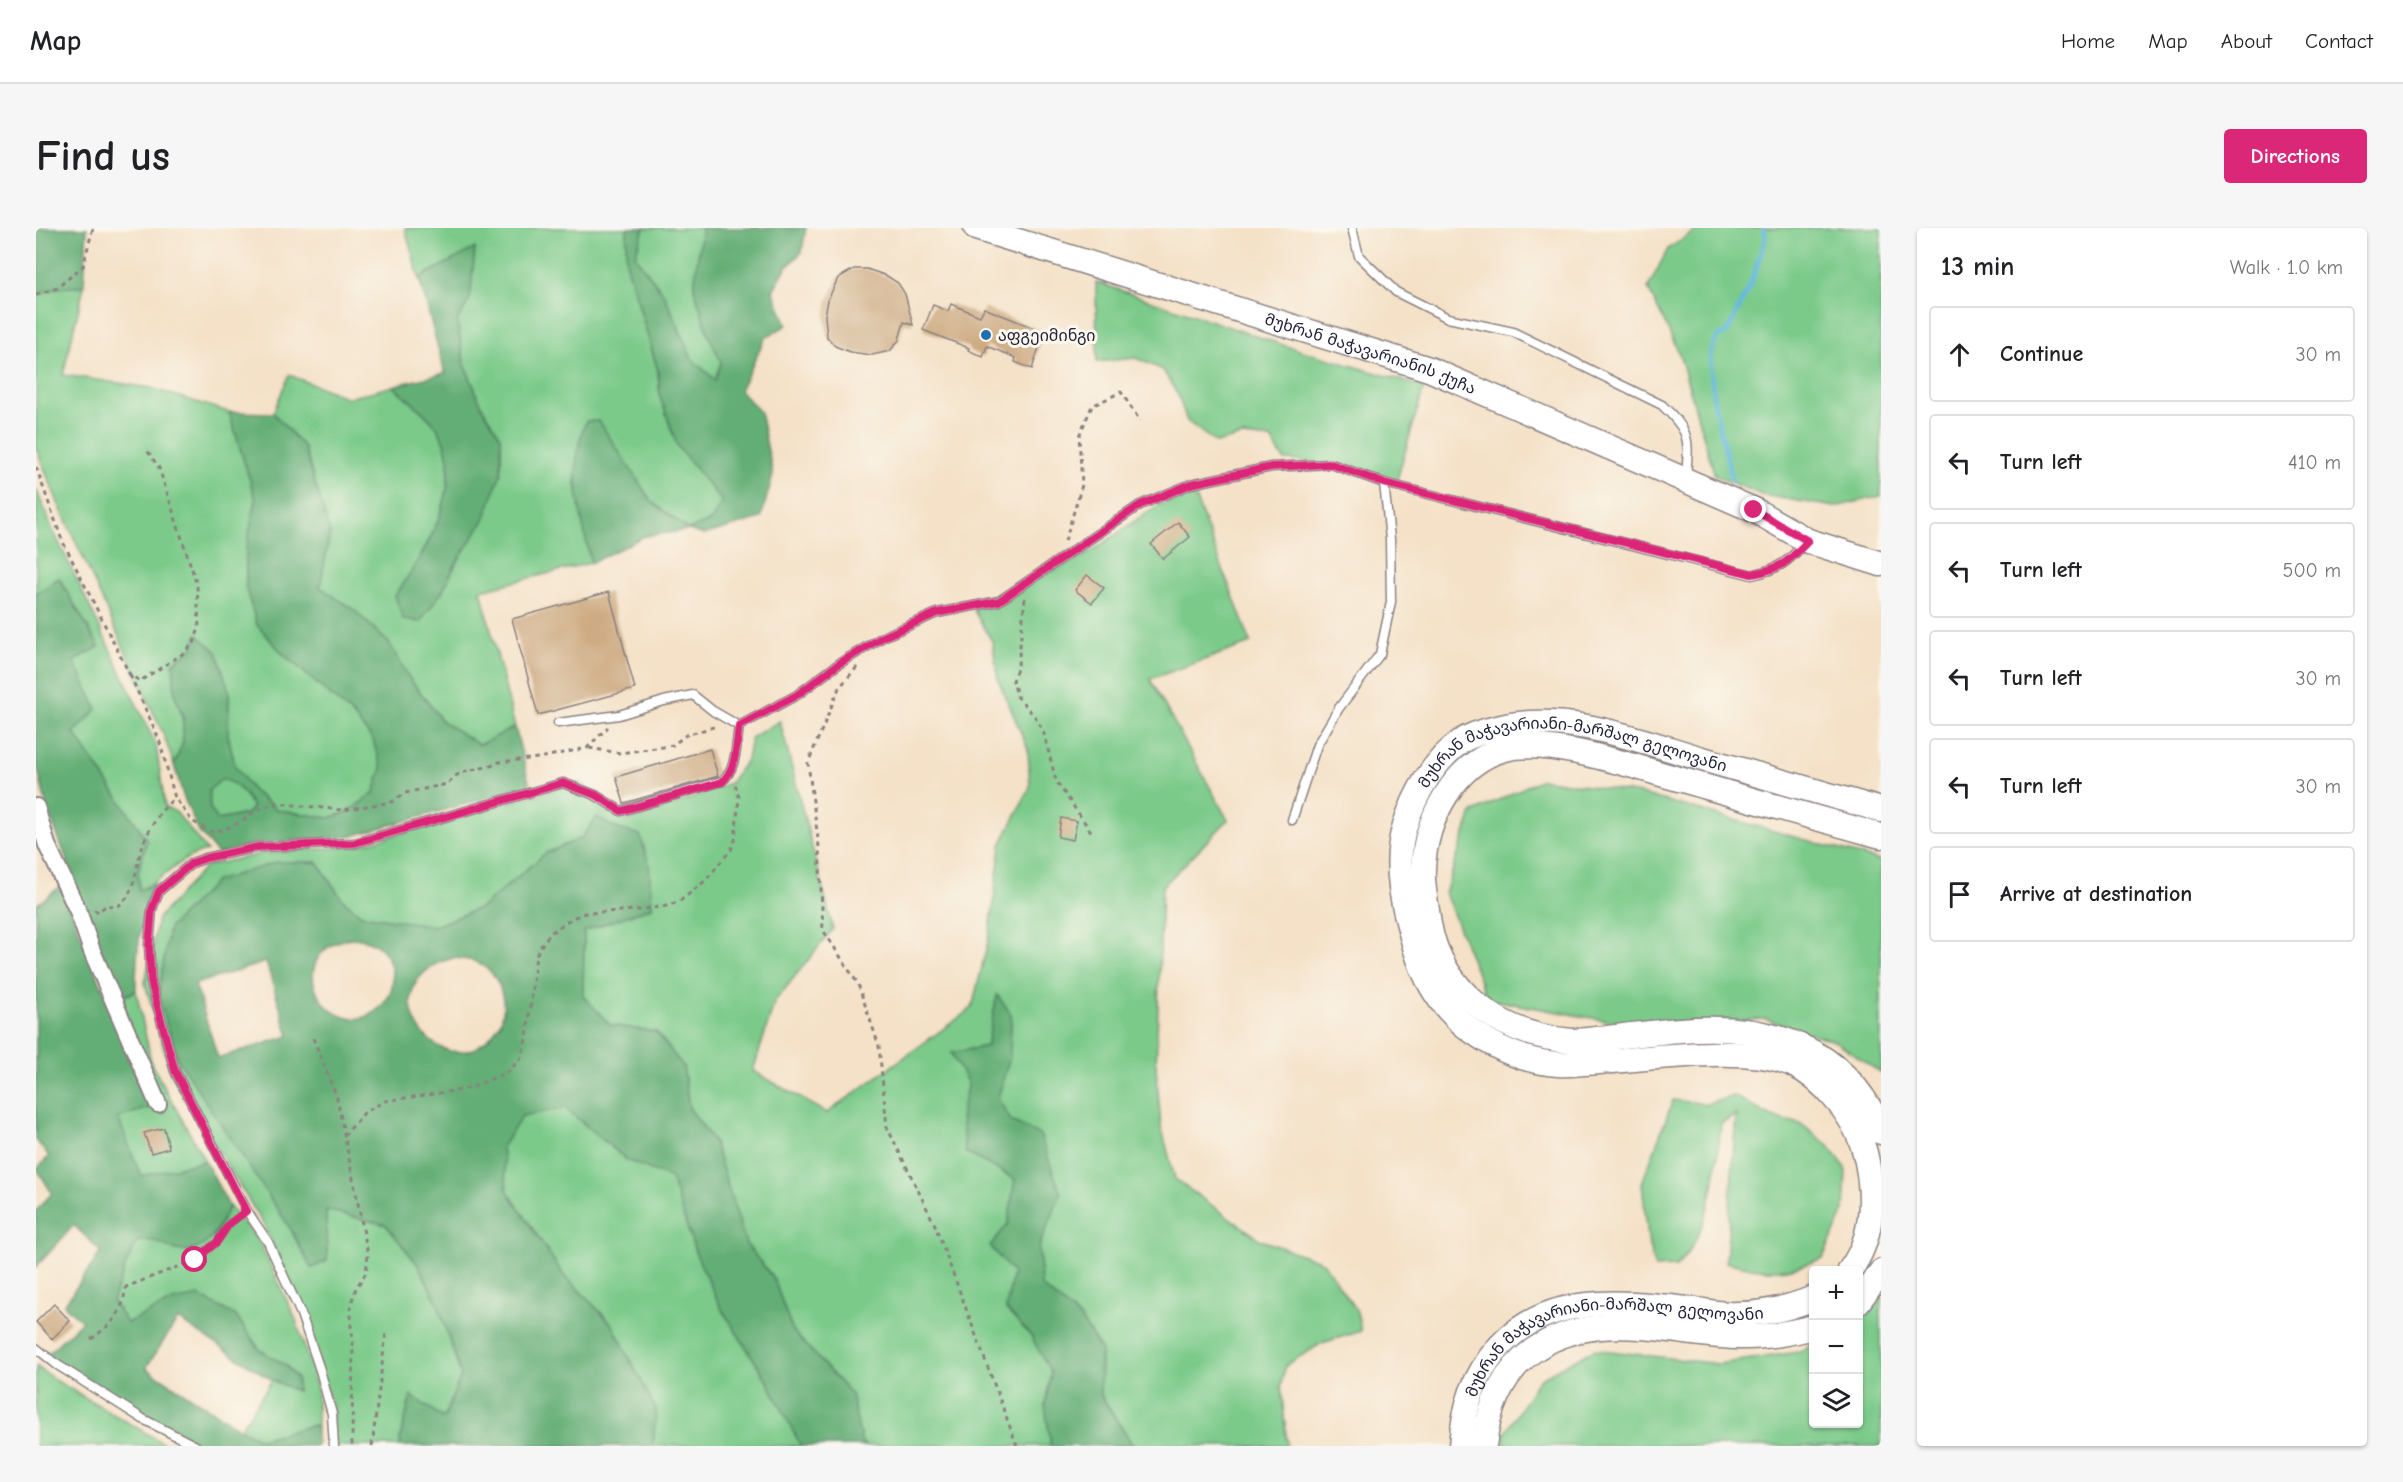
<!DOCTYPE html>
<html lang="en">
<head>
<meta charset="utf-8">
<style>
	:root { --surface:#fff; --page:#f6f6f6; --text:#202124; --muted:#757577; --line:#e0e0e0; --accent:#db2777 }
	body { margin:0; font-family:"Comic Neue","Noto Sans Georgian",sans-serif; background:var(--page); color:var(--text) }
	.controls { position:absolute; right:18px; bottom:18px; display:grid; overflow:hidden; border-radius:6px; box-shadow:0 2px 4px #0004 }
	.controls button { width:54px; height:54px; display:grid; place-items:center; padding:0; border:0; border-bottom:2px solid var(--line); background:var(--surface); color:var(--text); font:30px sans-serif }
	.stop { position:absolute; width:18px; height:18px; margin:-14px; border:4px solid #db2777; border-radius:50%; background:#fff }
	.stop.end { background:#db2777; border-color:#fff; box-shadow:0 2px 6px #0008 }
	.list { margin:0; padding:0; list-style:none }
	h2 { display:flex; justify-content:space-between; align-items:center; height:78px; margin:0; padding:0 24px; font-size:26px }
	h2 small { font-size:20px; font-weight:400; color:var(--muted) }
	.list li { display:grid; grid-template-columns:39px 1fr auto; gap:18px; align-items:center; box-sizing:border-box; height:96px; margin:0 12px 12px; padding:0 12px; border:2px solid var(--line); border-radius:6px }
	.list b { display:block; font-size:22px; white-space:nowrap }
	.list em { font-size:20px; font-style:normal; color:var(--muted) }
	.icon { flex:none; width:33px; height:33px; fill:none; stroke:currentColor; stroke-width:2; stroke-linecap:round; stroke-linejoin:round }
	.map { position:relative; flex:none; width:1845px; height:1218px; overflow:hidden; border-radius:6px }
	header { display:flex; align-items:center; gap:36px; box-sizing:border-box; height:84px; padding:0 30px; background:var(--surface); border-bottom:2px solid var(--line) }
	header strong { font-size:28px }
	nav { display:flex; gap:33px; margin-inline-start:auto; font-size:21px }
	.intro { display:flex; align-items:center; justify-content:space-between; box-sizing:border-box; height:144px; padding:0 36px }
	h1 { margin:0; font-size:42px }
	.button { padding:15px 27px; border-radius:6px; background:var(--accent); color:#fff; font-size:21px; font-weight:700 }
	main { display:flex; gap:36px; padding:0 36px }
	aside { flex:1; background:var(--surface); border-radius:6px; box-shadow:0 2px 4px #0004 }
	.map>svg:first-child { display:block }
	.green { fill:#7bca8a; stroke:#4e7662; stroke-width:1.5 }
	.forest { fill:#64ae76; stroke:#436858; stroke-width:1.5; fill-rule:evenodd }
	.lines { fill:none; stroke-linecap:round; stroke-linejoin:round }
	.stream { stroke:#64b9e0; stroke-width:4.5 }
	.building { fill:#ceab83 }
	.service-casing { stroke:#8b8281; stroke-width:11 }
	.minor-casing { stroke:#8b8281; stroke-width:20 }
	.secondary-casing { stroke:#8b8281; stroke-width:27 }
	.path { stroke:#8b8281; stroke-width:3; stroke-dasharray:4.5 4.5; stroke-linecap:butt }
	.service { stroke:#fff; stroke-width:8 }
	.minor { stroke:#fff; stroke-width:16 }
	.secondary { stroke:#fff; stroke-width:24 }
	.route { stroke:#db2777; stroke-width:8 }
	.poi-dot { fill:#1f6fb2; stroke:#fbf7ec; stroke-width:2 }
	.labels { text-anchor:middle; stroke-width:6; stroke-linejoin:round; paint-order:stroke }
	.poi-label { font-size:16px; fill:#22223b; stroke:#fbf7ec; text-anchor:start }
	.street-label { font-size:16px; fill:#22223b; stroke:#fbf7ec }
</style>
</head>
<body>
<header>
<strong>Map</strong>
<nav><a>Home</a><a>Map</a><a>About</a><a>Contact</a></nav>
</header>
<div class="intro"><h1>Find us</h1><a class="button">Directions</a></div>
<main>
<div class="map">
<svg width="1845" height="1218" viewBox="0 0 1845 1218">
	<rect width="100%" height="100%" fill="#fbf7ec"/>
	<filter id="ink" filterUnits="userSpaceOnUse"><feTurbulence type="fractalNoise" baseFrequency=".0167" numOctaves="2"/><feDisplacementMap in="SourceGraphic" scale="12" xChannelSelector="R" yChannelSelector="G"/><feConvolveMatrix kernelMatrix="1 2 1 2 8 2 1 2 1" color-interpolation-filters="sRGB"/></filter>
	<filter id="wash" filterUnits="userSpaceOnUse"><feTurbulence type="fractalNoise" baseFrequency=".008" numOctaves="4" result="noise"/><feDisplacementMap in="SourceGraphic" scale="24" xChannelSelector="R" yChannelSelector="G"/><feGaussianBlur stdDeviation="1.35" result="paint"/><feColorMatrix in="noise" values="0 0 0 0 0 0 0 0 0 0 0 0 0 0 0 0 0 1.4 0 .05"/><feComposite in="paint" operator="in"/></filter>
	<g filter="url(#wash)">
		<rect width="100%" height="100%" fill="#f4e1c7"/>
		<g class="green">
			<path d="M 369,0 L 591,0 L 590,34 L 622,143 L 624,168 L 641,218 L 686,273 L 676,292 L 653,302 L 616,274 L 595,244 L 539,251 L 555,335 L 445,362 L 479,499 L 443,517 L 407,494 L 373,450 L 353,415 L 318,382 L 284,359 L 294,305 L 268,219 L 237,185 L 253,147 L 312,170 L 357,158 C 369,169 397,191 403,203 C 432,257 389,325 359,368 L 406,364 L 465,245 L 465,209 L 446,179 L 428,134 L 421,93 L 434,71 L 439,21 L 383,50 Z"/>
			<polygon points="608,0 666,0 658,60 672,105 686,134 679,152 656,131 629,68 599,28"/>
			<polygon points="1663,0 1845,0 1845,268 1799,279 1726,267 1679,248 1643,125 1612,60 1632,21"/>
			<polygon points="1060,54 1253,119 1388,159 1360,255 1268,233 1248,232 1235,211 1206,208 1180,215 1151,193 1142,167 1127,142 1100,130 1061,134"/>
			<path d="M 48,58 L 27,147 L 115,160 L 193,184 L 220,272 L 210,321 L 210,361 L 221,397 L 247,426 L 316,486 L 337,512 L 346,540 L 338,565 L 312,584 L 293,590 L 242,582 L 216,562 L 199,538 L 192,507 L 193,463 L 162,406 L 139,467 C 148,489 153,516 138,537 L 128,508 L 23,277 L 0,220 L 0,67 L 21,60 Z"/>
			<path d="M 0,261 L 16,300 L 120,517 L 129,579 L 140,584 L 171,623 C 143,628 128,653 103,662 L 102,644 L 111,612 L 38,505 L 61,481 L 37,433 L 63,419 L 23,350 L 0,366 Z"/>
			<polygon points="1158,266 1215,415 1114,451 1192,592 1126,659 1120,839 1125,898 1139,951 1225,1012 1287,1034 1321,1084 1325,1103 1286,1115 1250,1137 1245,1157 1251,1216 1248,1218 1097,1218 1064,1166 1065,1122 1044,1090 1005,1058 1003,1019 1024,965 1004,907 975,893 961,870 974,828 975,786 961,768 951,818 915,825 932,855 925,886 929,924 979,951 972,996 955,1018 977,1045 970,1082 995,1108 1015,1145 1009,1177 1015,1218 829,1218 825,1213 815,1166 756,1102 738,1051 710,1016 678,914 653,880 647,838 620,804 574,797 547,768 548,703 616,679 604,607 578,600 561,589 546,610 510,625 446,679 399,698 325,687 306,671 281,634 122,769 254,1000 275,1040 291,1033 290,982 351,997 383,1038 401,1074 425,1147 408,1190 375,1168 364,1211 365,1218 296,1218 297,1183 267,1083 226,994 135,845 109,755 122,690 170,638 228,625 320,618 545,554 589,593 615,586 694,555 711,532 715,510 744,493 797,701 739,773 717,843 791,885 936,780 953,709 965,617 994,559 992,521 962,451 956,413 937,381 1053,325 1122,277"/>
			<path d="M 186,551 C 202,555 209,566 217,579 L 211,586 L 182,592 L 174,581 L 173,562 Z"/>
			<polygon points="1505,551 1605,566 1845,633 1845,845 1799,813 1729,791 1667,795 1578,794 1451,771 1409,665 1436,585"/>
			<polygon points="100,763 116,837 169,933 105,948 81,890 115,879 83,770"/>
			<path d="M 1698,868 L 1736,889 L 1765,896 L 1792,917 L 1810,940 L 1808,983 L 1787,1030 C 1745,1046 1733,1045 1690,1034 L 1700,887 L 1685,896 C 1679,946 1677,1001 1640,1039 L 1619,1040 L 1613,1018 L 1606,955 L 1637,872 L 1671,876 Z"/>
			<polygon points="529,880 591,932 635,950 660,1026 685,1080 731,1152 765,1218 617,1218 620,1182 576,1096 526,1045 471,962 466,919 486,887"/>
			<path d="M 193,978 L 224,1015 L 260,1092 L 281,1159 L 281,1205 L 279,1197 L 224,1211 L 204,1201 L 236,1152 L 261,1163 L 261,1151 L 250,1138 L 224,1122 L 200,1088 L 114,1085 L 90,1095 L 76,1072 C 85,1052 90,1031 102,1013 L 120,1011 L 139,1022 L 179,1007 Z"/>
			<polygon points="1845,1067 1845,1218 1469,1218 1467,1208 1503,1151 1558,1121 1682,1136 1762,1124 1777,1117 1778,1196 1822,1196 1823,1093"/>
			<polygon points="0,1138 19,1152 132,1218 0,1218"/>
		</g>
		<g class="forest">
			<polygon points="0,0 51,0 48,58 21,60 0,67 0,47 4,35 0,19"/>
			<path d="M 591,0 L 608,0 L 599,28 L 629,68 L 656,131 L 679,152 L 685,134 L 672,105 L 658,60 L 666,0 L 770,0 L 766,24 L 750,40 L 737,62 L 751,97 L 730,109 L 704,162 L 724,184 L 737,247 L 725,290 L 668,307 L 653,302 L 609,308 L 555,335 C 545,286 530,242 550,193 L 563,193 L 616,274 L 653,302 L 676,292 L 686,273 L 641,218 L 624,168 L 622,143 L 590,34 Z"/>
			<path d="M 439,20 L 434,71 L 421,93 L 428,135 L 446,179 L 465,209 L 465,245 L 448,292 L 419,337 L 406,364 L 384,394 L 367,391 L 359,368 C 389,325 432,257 403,203 C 397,191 369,169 357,158 L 409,145 L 383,50 Z"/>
			<path d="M 193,184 L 237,185 L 268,219 L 294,305 L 284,359 L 318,382 L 353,415 L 373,450 L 407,494 L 443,517 L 479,499 L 494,558 L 316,608 L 218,616 L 182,626 L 163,604 L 148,570 L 138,537 L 147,514 L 147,487 L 139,467 L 137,435 L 157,419 L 161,406 L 181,424 L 193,463 L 192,507 L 199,538 L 216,562 L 242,582 L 293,590 L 312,584 L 338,565 L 346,540 L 337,512 L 316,486 L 247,426 L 221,397 L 210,361 L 210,321 L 220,272 ZM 186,551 C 202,555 209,566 217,579 L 211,586 L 182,592 L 174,581 L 173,562 Z"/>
			<path d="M 23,350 L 63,419 L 38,433 L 61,481 L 38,505 L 111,612 L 102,644 L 103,662 L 119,656 C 103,695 100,722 100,763 L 83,770 L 10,577 L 0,533 L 0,366 Z"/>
			<path d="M 561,589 L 579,600 L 604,607 L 613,636 L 616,679 L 548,703 L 547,768 L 574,797 L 620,804 L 647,838 L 653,880 L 678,914 L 710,1016 L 738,1051 L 756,1102 L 815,1166 L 825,1212 L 829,1218 L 765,1218 L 731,1152 L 685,1080 L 660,1026 L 635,950 L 591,932 L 529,880 L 486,888 L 466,919 L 471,962 L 526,1045 L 576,1096 L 620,1182 L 617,1218 L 365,1218 L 364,1211 L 375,1168 L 408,1190 L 425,1147 L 401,1074 L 383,1038 L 350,997 L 290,982 L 291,1033 L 275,1040 L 254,1000 L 142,832 L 122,769 L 133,700 L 180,653 L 241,634 L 281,634 L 306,671 L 325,687 L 399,698 L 446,679 L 510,625 L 546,610 ZM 313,710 C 323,711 332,711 340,717 C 356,728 362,754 351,771 C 308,832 232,732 313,710 ZM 417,730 C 428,731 439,732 448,738 C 466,751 474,781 461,800 C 411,873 322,756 417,730 ZM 230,734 L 253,808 L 182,830 L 159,756 Z"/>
			<path d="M 25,658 L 115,879 L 82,890 L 105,948 L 169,933 L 193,978 C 183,1000 169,1031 138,1021 C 120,1016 126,1011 102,1013 C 90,1031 85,1052 76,1073 L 91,1095 L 137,1073 L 163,1068 L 200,1088 L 224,1122 L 250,1138 L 261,1151 L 261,1163 L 236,1152 L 142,1091 L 110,1140 L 204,1201 L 224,1211 L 279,1197 L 281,1218 L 159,1218 L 10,1127 L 46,1093 L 28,1077 L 65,1024 L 38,997 L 0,1039 L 0,983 L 16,965 L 1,941 L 13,928 L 0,912 L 0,677 Z"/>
			<polygon points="961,767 975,786 974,828 962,870 975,893 1004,907 1025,966 1003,1019 1005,1058 1044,1090 1065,1122 1064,1166 1097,1218 1015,1218 1009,1177 1015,1145 995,1108 970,1081 977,1045 954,1018 972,996 979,951 929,924 925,886 932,855 915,825 951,818"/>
		</g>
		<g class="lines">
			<polyline class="stream" points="1696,252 1678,175 1674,127 1681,109 1691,105 1715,55 1730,9 1727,0"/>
		</g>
		<g id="blocks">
			<g class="building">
				<polygon points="818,41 831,41 851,48 862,55 869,66 877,97 868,94 863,112 854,123 836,127 814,124 799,118 791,109 789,88 792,72 802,50"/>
				<polygon points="915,76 944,88 948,80 1008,104 996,141 979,134 980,130 951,118 947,129 932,122 933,120 887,102 897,77 912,83"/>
				<polygon points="1142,294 1154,309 1127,331 1115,316"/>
				<polygon points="1051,347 1068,360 1056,375 1039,362"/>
				<polygon points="573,364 599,461 502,487 476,391"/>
				<polygon points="674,521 682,548 588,575 580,549"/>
				<polygon points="1025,590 1041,593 1037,612 1022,609"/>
				<polygon points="128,900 133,920 115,925 108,905"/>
				<polygon points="18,1076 34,1093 16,1111 0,1094"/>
			</g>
		</g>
	</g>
	<g filter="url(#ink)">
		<use href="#blocks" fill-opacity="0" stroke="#8b8281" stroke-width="1.5"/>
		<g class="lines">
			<g class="service-casing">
				<g id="service">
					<path d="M 1316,0 L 1323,28 L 1360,64 L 1412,90 L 1477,104 L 1626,177 C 1655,205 1653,210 1650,249"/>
					<polyline points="522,495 583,487 628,473 657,467 677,483 703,498"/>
					<path d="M 703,498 L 761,467 L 804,435 L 847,409 L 901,385 L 963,373 L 1104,277 L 1155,256 L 1235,239 L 1295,236 L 1348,255 L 1716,347 C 1743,341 1752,334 1770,314"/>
					<polyline points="1256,592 1281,517 1303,480 1344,426 1355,374 1354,311 1348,255"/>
					<polyline points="0,1120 20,1136 107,1191 160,1218"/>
					<path d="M 298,1218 L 296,1186 L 284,1142 L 265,1086 L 232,1014 L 211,983 L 139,843 L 115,754 L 113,717 L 116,681 L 123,663 L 156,635 L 170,630 L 222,619 L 319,615 L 527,555 L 559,567 L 585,583 L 686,553 C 701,540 700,517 703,498"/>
				</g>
			</g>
			<g class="minor-casing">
				<polyline id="minor" points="0,579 11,617 42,683 56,723 122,876"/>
			</g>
			<g class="secondary-casing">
				<g id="secondary">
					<path id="s1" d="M 940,0 L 1393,141 L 1718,282 L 1772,313 L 1845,336"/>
					<path d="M 1845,608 C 1780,590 1715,572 1650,553 C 1604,541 1514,509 1469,521 C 1418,534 1389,592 1387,641 C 1386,654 1389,669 1391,682 C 1398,758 1461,808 1536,813 C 1547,813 1559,811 1571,810 C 1595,807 1620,804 1645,802 C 1731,795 1811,818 1845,904"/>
					<path id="s2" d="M 1814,1042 C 1837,1011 1838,970 1831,934 C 1827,912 1816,891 1802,874 C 1789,858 1775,845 1756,836 C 1711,816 1613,831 1563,834 C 1549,835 1535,837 1522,836 C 1491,834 1461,821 1436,803 C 1408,783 1390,755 1380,722 C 1368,682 1356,638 1369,597 C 1379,566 1397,534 1424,514 C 1434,507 1448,503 1461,500 C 1530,482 1604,513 1670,532 C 1729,549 1787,565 1845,582"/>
					<polyline points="1822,1074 1845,1044"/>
					<path id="s3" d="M 1425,1218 C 1428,1179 1437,1148 1464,1118 C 1516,1062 1593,1075 1661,1082 C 1675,1084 1689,1087 1702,1086 C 1728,1086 1753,1080 1778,1070"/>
					<path d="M 1448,1218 C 1458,1128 1518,1092 1605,1099 C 1638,1101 1672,1109 1705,1109 C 1729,1110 1754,1105 1778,1099"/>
				</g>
			</g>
			<g class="path">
				<polyline points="0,67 21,60 47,38 57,0"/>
				<polyline points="0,239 26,312 94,447 104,453 145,427 158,415 163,400 161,357 123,240 111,222"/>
				<polyline points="1029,313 1046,257 1043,208 1056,178 1085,164 1104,193"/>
				<polyline points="989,370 982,437 977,453 981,468 1000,490 1008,506 1020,553 1056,605"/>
				<polyline points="821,439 803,460 772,535 783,619 787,702 822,756 843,818 851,899 899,997 981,1218"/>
				<polyline points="94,447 123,511 139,570 156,593 175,604 187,602 206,593 219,583 240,575 306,582 356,574 369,565 411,556 421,547 431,543 455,538 463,534 503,530 551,520 572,499"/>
				<polyline points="553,520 584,525 627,519 637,517 650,507 681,498"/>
				<path d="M 58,682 L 63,684 L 70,677 L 80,679 C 101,669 99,636 107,616 C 114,600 124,581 139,570"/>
				<polyline points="277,810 301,870 332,1026 330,1045 320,1060 315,1076 315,1098 317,1111 316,1218"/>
				<polyline points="308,908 328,885 349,873 431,861 472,844 485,830 491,808 500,727 508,713 516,704 536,690 549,685 602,682 631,678 644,673 669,653 695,622 699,612 703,569 699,556"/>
				<path d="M 55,1111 C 79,1094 85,1088 90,1059 L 159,1032 L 181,1014 L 193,996 L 202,990"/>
				<polyline points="336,1218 350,1105"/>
			</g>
			<use href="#service" class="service"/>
			<use href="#minor" class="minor"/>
			<use href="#secondary" class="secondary"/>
		</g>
	</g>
	<g class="lines" filter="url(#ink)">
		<path class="route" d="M 159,1032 L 181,1014 L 193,996 L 210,983 L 139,843 L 131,814 L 115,754 L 113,717 L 116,681 L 123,663 L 156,635 L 170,630 L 222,619 L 319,615 L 527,555 L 560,567 L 585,583 L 686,554 C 701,540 700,517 703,498 L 761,467 L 804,435 L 847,409 L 901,385 L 963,373 L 1104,277 L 1155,256 L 1235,239 L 1295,236 L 1348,255 L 1716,346 C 1745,341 1752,334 1772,313 L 1718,282"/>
	</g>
	<circle class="poi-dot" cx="950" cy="107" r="6"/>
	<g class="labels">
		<g class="poi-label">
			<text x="962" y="113">აფგეიმინგი</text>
		</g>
		<g class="street-label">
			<text dy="6" stroke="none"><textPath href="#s1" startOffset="414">მუხრან მაჭავარიანის ქუჩა</textPath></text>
			<text dy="6" stroke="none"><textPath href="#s2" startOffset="1006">მუხრან მაჭავარიანი-მარშალ გელოვანი</textPath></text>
			<text dy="6" stroke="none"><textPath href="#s3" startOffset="218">მუხრან მაჭავარიანი-მარშალ გელოვანი</textPath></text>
		</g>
	</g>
</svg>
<div class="controls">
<button>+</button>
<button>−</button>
<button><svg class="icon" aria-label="layers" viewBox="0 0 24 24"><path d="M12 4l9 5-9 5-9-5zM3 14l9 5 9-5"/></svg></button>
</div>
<div class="stop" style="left:159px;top:1032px"></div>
<div class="stop end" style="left:1718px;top:282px"></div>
</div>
<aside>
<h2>13 min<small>Walk · 1.0 km</small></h2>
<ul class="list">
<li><svg class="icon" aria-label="ahead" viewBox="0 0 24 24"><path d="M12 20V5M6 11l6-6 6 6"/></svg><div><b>Continue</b></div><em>30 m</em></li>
<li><svg class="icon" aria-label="left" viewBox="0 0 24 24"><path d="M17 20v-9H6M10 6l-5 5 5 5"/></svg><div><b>Turn left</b></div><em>410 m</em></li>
<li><svg class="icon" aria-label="left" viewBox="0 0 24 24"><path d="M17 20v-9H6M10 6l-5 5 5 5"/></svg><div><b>Turn left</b></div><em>500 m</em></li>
<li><svg class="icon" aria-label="left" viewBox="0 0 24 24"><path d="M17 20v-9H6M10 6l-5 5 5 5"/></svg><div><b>Turn left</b></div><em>30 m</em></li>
<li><svg class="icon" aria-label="left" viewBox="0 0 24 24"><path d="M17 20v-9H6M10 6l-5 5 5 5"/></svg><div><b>Turn left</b></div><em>30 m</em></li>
<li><svg class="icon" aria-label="arrive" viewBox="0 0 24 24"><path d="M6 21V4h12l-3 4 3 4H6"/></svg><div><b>Arrive at destination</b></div></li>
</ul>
</aside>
</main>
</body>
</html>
